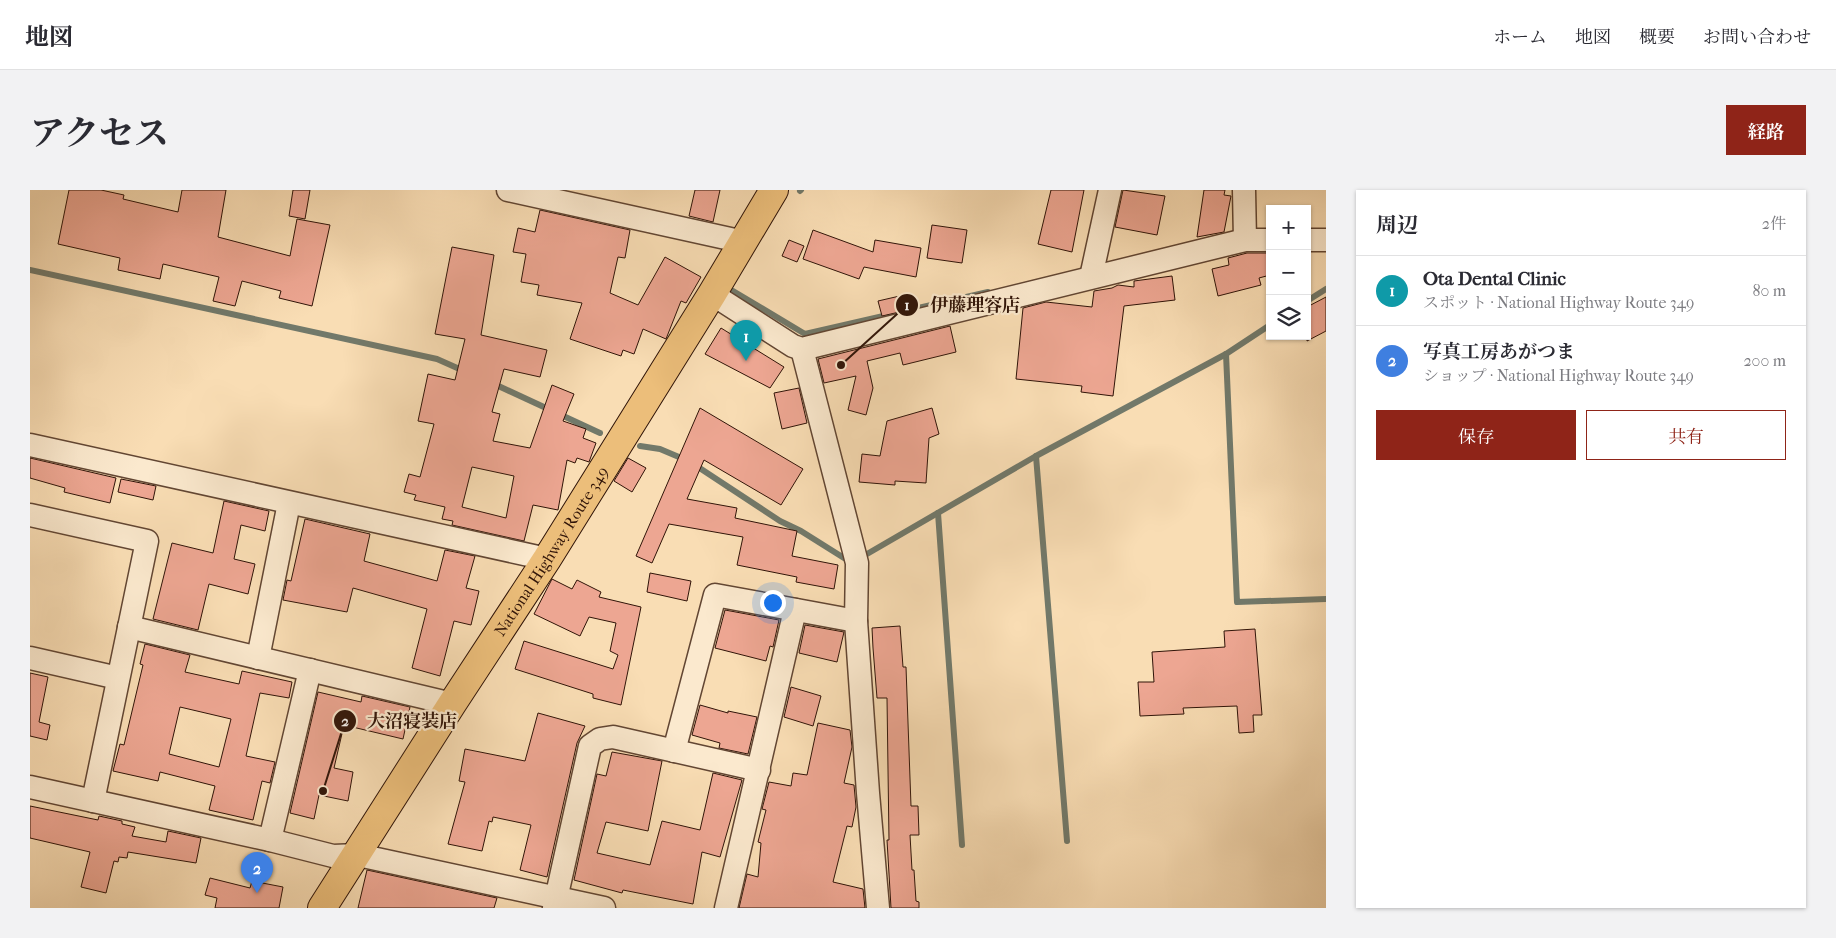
<!DOCTYPE html>
<html lang="ja">
<head>
<meta charset="utf-8">
<style>
	:root { --surface:#fff; --page:#f2f2f3; --text:#2b2b33; --muted:#7c7c81; --line:#e1e1e2; --accent:#8f2418 }
	body { margin:0; font-family:"IM FELL French Canon","Noto Serif JP",serif; background:var(--page); color:var(--text) }
	.controls { position:absolute; right:15px; top:15px; display:grid; overflow:hidden; border-radius:0px; box-shadow:0 1px 4px #0004 }
	.controls button { width:45px; height:45px; display:grid; place-items:center; padding:0; border:0; border-bottom:1px solid var(--line); background:var(--surface); color:var(--text); font:25px sans-serif }
	.you { position:absolute; left:742px; top:412px; width:18px; height:18px; margin:-12px; border:4px solid #fff; border-radius:50%; background:#1a73e8; box-shadow:0 0 0 8px #1a73e833 }
	.badge { display:grid; place-items:center; width:32px; height:32px; border-radius:50%; background:var(--accent); color:#fff; font-size:16px; font-weight:700 }
	.pin { position:absolute; translate:-50% -41px; filter:drop-shadow(0 1px 2px #0008) }
	.pin::after { content:''; position:absolute; top:26px; width:18px; height:15px; background:inherit; clip-path:polygon(0 0,100% 0,50% 100%) }
	.list { margin:0; padding:0; list-style:none }
	h2 { display:flex; justify-content:space-between; align-items:center; height:65px; margin:0; padding:0 20px; font-size:21px }
	h2 small { font-size:16px; font-weight:400; color:var(--muted) }
	.list li { display:grid; grid-template-columns:32px 1fr auto; gap:15px; align-items:center; box-sizing:border-box; height:70px; padding:0 20px; border-top:1px solid var(--line) }
	.list b { display:block; font-size:19px; white-space:nowrap }
	.list p { margin:0; font-size:16px; white-space:nowrap; color:var(--muted) }
	.list em { font-size:16px; font-style:normal; color:var(--muted) }
	.actions { display:flex; gap:10px; padding:15px 20px }
	.actions a { flex:1; padding:11px 0; border:1px solid var(--accent); border-radius:0px; text-align:center; font-size:18px; color:var(--accent) }
	.actions .main { background:var(--accent); color:#fff }
	.icon { flex:none; width:28px; height:28px; fill:none; stroke:currentColor; stroke-width:2; stroke-linecap:round; stroke-linejoin:round }
	.map { position:relative; flex:none; width:1296px; height:718px; overflow:hidden; border-radius:0px }
	header { display:flex; align-items:center; gap:30px; box-sizing:border-box; height:70px; padding:0 25px; background:var(--surface); border-bottom:1px solid var(--line) }
	header strong { font-size:24px }
	nav { display:flex; gap:28px; margin-inline-start:auto; font-size:18px }
	.intro { display:flex; align-items:center; justify-content:space-between; box-sizing:border-box; height:120px; padding:0 30px }
	h1 { margin:0; font-size:35px }
	.button { padding:12px 22px; border-radius:0px; background:var(--accent); color:#fff; font-size:18px; font-weight:700 }
	main { display:flex; gap:30px; padding:0 30px }
	aside { flex:1; background:var(--surface); border-radius:0px; box-shadow:0 1px 4px #0004 }
	.map>svg:first-child { display:block }
	.lines { fill:none; stroke-linecap:round; stroke-linejoin:round }
	.stream { stroke:#72796a; stroke-width:6 }
	.building { fill:#eda692; stroke:#301408; fill-rule:evenodd }
	.street-casing { stroke:#624633; stroke-width:25 }
	.highway-casing { stroke:#301408; stroke-width:30 }
	.street { stroke:#fbe9ce; stroke-width:22 }
	.highway { stroke:#ecbe7a; stroke-width:28 }
	.labels { text-anchor:middle; stroke-width:4.5; stroke-linejoin:round; paint-order:stroke }
	.street-label { font-size:16px; fill:#301408; stroke:#fbe9ce }
	.leader { fill:none; stroke:#301408; stroke-width:2 }
	.callout-dot { fill:#301408; stroke:#fbe9ce; stroke-width:2 }
	.mark-label { font-size:15px; text-anchor:middle; font-weight:bold; fill:#fff }
	.callout-label { font-size:18px; text-anchor:middle; font-weight:bold; fill:#301408; stroke:#fbe9ce; stroke-width:4.5; stroke-linejoin:round; paint-order:stroke }
</style>
</head>
<body>
<header>
<strong>地図</strong>
<nav><a>ホーム</a><a>地図</a><a>概要</a><a>お問い合わせ</a></nav>
</header>
<div class="intro"><h1>アクセス</h1><a class="button">経路</a></div>
<main>
<div class="map">
<svg width="1296" height="718" viewBox="0 0 1296 718">
	<rect width="100%" height="100%" fill="#f9ddb4"/>
	<filter id="stains"><feTurbulence type="fractalNoise" baseFrequency=".004" numOctaves="4"/><feColorMatrix values="0 0 0 0 .2 0 0 0 0 .09 0 0 0 0 .02 0 0 0 .5 -.17"/></filter>
	<radialGradient id="worn" r=".72"><stop offset=".6" stop-color="#630" stop-opacity="0"/><stop offset="1" stop-color="#630" stop-opacity=".3"/></radialGradient>
	<g class="lines">
		<g class="stream">
			<polyline points="770,1 771,0"/>
			<polyline points="0,80 407,169 434,181"/>
			<polyline points="703,101 775,144 958,102"/>
			<polyline points="1277,111 1296,99"/>
			<polyline points="1196,164 1207,412 1296,409"/>
			<polyline points="462,193 570,243"/>
			<polyline points="610,256 630,259 656,270"/>
			<polyline points="1006,266 1037,651"/>
			<polyline points="665,275 750,331 771,341 814,368"/>
			<polyline points="908,323 932,655"/>
			<polyline points="837,364 1006,266 1196,164 1240,135"/>
		</g>
	</g>
	<g class="building">
		<polygon points="39,0 71,0 94,5 93,9 148,22 152,0 196,0 188,47 260,66 267,29 300,35 282,116 249,108 251,101 212,91 205,116 183,111 189,87 133,74 130,89 88,80 90,68 28,54"/>
		<polygon points="263,0 280,0 275,29 259,26"/>
		<polygon points="665,0 690,0 683,32 659,26"/>
		<polygon points="1021,0 1054,0 1042,62 1008,54"/>
		<polygon points="1093,0 1135,6 1127,45 1085,37"/>
		<polygon points="1174,0 1195,0 1194,5 1201,6 1194,42 1167,47"/>
		<polygon points="510,20 600,40 595,68 588,67 580,103 608,115 635,67 671,87 656,113 651,111 636,149 613,139 604,164 593,160 591,166 540,149 552,113 507,105 509,95 491,92 496,64 483,62 488,38 505,42"/>
		<polygon points="902,35 937,40 932,73 897,68"/>
		<polygon points="783,40 843,62 845,50 891,58 886,87 834,77 829,89 773,69"/>
		<polygon points="759,50 774,56 767,72 752,66"/>
		<path d="M 422,57 L 464,65 L 451,145 L 517,160 L 510,187 L 474,179 L 462,222 L 470,224 L 463,251 L 500,258 L 522,195 L 544,204 L 533,231 L 556,239 L 553,248 L 566,253 L 559,272 L 547,268 L 545,273 L 537,270 L 528,320 L 503,315 L 494,351 L 422,335 L 423,331 L 412,329 L 415,317 L 384,310 L 386,305 L 374,302 L 379,284 L 390,287 L 404,234 L 388,231 L 398,184 L 425,190 L 435,149 L 405,144 ZM 442,277 L 484,286 L 476,328 L 432,317 Z"/>
		<polygon points="1217,63 1240,63 1240,85 1229,88 1231,95 1188,106 1182,79 1199,75 1198,68"/>
		<polygon points="1142,86 1145,110 1094,116 1083,206 1051,202 1052,196 986,189 993,118 1016,112 1062,117 1064,101 1082,98 1088,95 1104,97 1104,91"/>
		<polygon points="874,105 878,120 852,126 848,111"/>
		<polygon points="1296,107 1296,141 1277,151 1277,117"/>
		<polygon points="920,136 926,162 873,175 870,163 837,171 843,198 836,225 818,220 826,186 794,193 788,169"/>
		<polygon points="691,138 754,177 740,198 675,164"/>
		<polygon points="769,198 777,233 752,239 744,203"/>
		<polygon points="670,218 773,279 751,315 674,270 657,309 707,318 705,328 767,341 762,366 808,375 804,399 766,392 767,387 707,375 713,347 639,334 622,373 606,366"/>
		<polygon points="902,218 909,244 899,248 896,293 865,291 865,295 829,292 832,264 850,266 857,231"/>
		<polygon points="0,268 86,288 80,313 34,302 35,298 0,288"/>
		<polygon points="598,268 616,278 602,302 584,291"/>
		<polygon points="91,289 126,296 123,310 88,302"/>
		<polygon points="194,311 239,321 235,341 211,335 204,369 225,374 218,404 179,394 168,440 123,429 142,353 183,363"/>
		<polygon points="275,329 340,344 334,371 407,391 415,360 445,366 436,398 449,401 441,435 424,431 410,486 382,478 397,419 323,398 317,422 253,410 257,390 261,391"/>
		<polygon points="620,383 661,391 657,411 617,402"/>
		<polygon points="522,389 542,399 547,390 571,402 569,407 611,417 591,515 563,508 563,504 485,479 494,451 583,479 588,465 580,461 586,433 559,427 550,446 504,424"/>
		<polygon points="695,420 749,430 743,457 740,456 736,471 685,458"/>
		<polygon points="775,435 814,442 807,472 769,463"/>
		<polygon points="870,436 873,477 876,477 881,616 888,616 889,645 880,645 882,680 884,680 886,711 889,712 889,718 861,718 857,650 859,650 857,508 847,508 843,458 842,438"/>
		<polygon points="1225,439 1232,525 1223,525 1224,542 1209,543 1207,516 1153,518 1154,524 1110,526 1108,492 1124,492 1122,462 1195,457 1194,441"/>
		<path d="M 115,454 L 160,465 L 155,482 L 209,494 L 212,481 L 262,492 L 259,508 L 230,503 L 216,566 L 245,572 L 240,593 L 232,591 L 223,630 L 179,620 L 185,596 L 130,582 L 128,591 L 83,581 L 90,554 L 94,555 L 113,475 L 110,474 ZM 150,517 L 201,529 L 189,577 L 139,564 Z"/>
		<polygon points="0,483 18,487 9,532 20,535 17,550 0,546"/>
		<polygon points="761,497 791,506 783,536 754,527"/>
		<polygon points="288,502 331,512 332,506 380,517 373,549 314,535 304,578 323,582 318,611 289,605 284,629 260,623"/>
		<polygon points="670,515 698,523 698,521 727,527 718,564 689,558 690,553 662,545"/>
		<polygon points="508,523 555,536 547,553 517,687 490,680 501,635 463,627 462,632 459,631 452,661 418,654 435,592 429,591 435,559 495,571"/>
		<polygon points="788,533 820,540 822,557 814,593 824,595 826,617 822,637 817,636 803,692 833,699 835,718 709,718 717,684 728,687 731,653 728,652 736,620 732,619 739,592 761,596 763,583 777,585"/>
		<polygon points="582,562 632,571 618,641 576,632 567,663 620,675 632,631 670,640 683,583 712,590 690,667 672,662 663,714 593,700 592,703 544,690 567,584 576,586"/>
		<polygon points="0,616 68,630 69,626 92,631 92,634 105,637 102,646 136,652 138,641 171,648 166,673 98,662 97,668 89,667 88,672 84,671 76,703 51,697 60,662 0,648"/>
		<polygon points="337,680 467,708 464,718 328,718"/>
		<polygon points="180,688 220,698 222,691 253,697 249,718 185,718 187,708 175,705"/>
	</g>
	<g class="lines">
		<g class="street-casing">
			<g id="street">
				<polyline points="478,0 714,52"/>
				<polyline points="1214,0 1215,50"/>
				<polyline points="1277,50 1296,50"/>
				<polyline points="1061,87 1080,0"/>
				<polyline points="682,104 763,156 772,159 1215,50 1240,50"/>
				<polyline points="772,159 827,373 826,431 838,603 848,718"/>
				<polyline points="0,255 517,369"/>
				<polyline points="0,325 117,351 63,611"/>
				<polyline points="99,437 422,514"/>
				<polyline points="0,468 88,488"/>
				<polyline points="228,468 259,313"/>
				<polyline points="644,561 685,405 826,431"/>
				<polyline points="0,597 240,650 280,480"/>
				<polyline points="240,650 303,666 328,665 574,718"/>
				<polyline points="524,718 560,556 570,549 583,547 729,580"/>
				<polyline points="696,718 765,420"/>
			</g>
		</g>
		<g class="highway-casing">
			<g id="highway">
				<path id="s1" d="M 292,718 L 422,514 L 517,369 L 682,104 L 744,0"/>
			</g>
		</g>
		<use href="#street" class="street"/>
		<use href="#highway" class="highway"/>
	</g>
	<g class="labels">
		<g class="street-label">
			<text dy="6" stroke="none"><textPath href="#s1" startOffset="424">National Highway Route 349</textPath></text>
		</g>
	</g>
	<path class="leader" d="M811 175L877 115M293 601L315 531"/>
	<g class="callout-dot">
		<circle cx="811" cy="175" r="5"/>
		<circle cx="293" cy="601" r="5"/>
		<circle cx="877" cy="115" r="12"/>
		<circle cx="315" cy="531" r="12"/>
	</g>
	<g class="mark-label">
		<text x="877" y="120">1</text>
		<text x="315" y="536">2</text>
	</g>
	<g class="callout-label">
		<text x="945" y="121">伊藤理容店</text>
		<text x="382" y="537">大沼寝装店</text>
	</g>
	<rect width="100%" height="100%" filter="url(#stains)"/>
	<rect width="100%" height="100%" fill="url(#worn)"/>
</svg>
<div class="controls">
<button>+</button>
<button>−</button>
<button><svg class="icon" aria-label="layers" viewBox="0 0 24 24"><path d="M12 4l9 5-9 5-9-5zM3 14l9 5 9-5"/></svg></button>
</div>
<div class="you"></div>
<div class="pin badge" style="left:716px;top:171px;background:#0f9aa8">1</div>
<div class="pin badge" style="left:227px;top:703px;background:#3f7fe0">2</div>
</div>
<aside>
<h2>周辺<small>2件</small></h2>
<ul class="list">
<li><span class="badge" style="background:#0f9aa8">1</span><div><b>Ota Dental Clinic</b><p>スポット · National Highway Route 349</p></div><em>80 m</em></li>
<li><span class="badge" style="background:#3f7fe0">2</span><div><b>写真工房あがつま</b><p>ショップ · National Highway Route 349</p></div><em>200 m</em></li>
</ul>
<div class="actions"><a class="main">保存</a><a>共有</a></div>
</aside>
</main>
</body>
</html>
